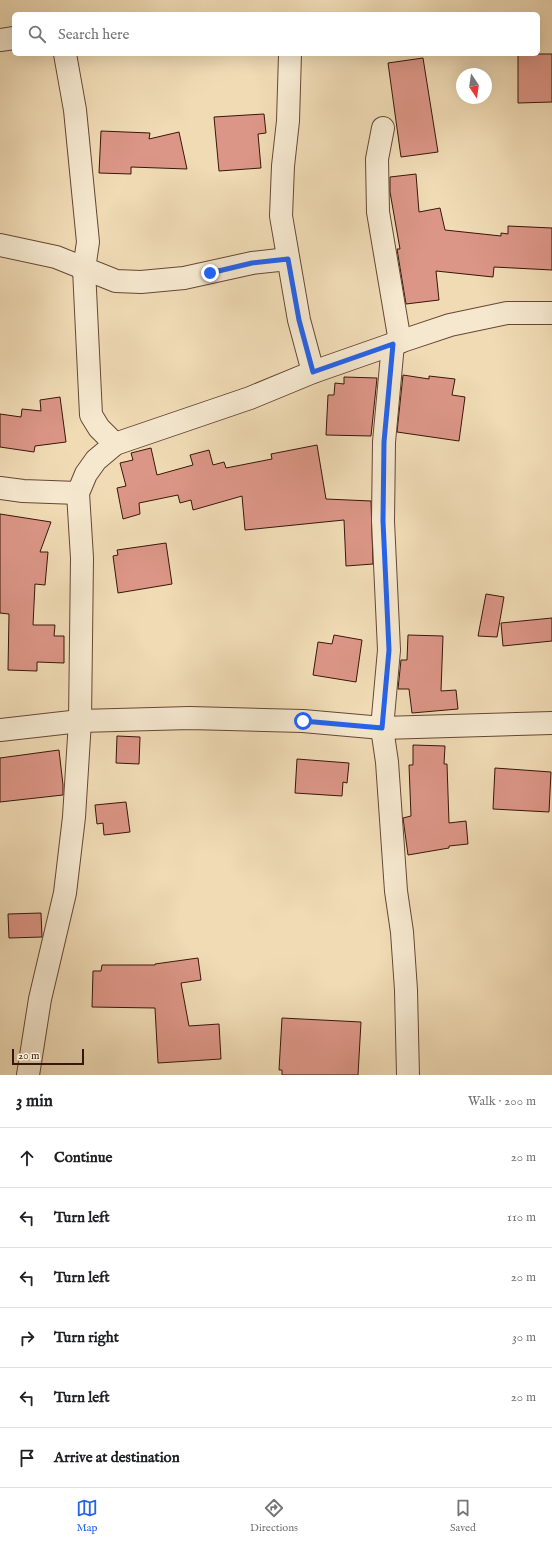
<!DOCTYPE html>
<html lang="en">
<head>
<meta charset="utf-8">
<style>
	:root { --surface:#fff; --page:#f2f2f2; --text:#202124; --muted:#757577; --line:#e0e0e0; --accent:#2563eb }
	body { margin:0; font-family:"IM FELL English",serif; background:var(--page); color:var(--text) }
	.compass { position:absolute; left:456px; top:68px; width:36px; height:36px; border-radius:50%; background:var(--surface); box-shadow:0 4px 16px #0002; rotate:167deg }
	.scale { position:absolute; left:12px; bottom:10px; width:72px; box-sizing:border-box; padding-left:4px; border:2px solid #381609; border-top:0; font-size:11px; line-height:14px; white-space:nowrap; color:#381609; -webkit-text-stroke:3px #f5e8cf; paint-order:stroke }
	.stop { position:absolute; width:12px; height:12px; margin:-9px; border:3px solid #2563eb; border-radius:50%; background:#fff }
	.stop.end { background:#2563eb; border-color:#fff; box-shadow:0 1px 4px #0008 }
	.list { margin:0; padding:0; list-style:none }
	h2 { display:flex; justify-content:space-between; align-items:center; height:52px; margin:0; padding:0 16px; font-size:17px }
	h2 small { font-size:13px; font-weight:400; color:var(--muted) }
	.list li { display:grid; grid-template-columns:26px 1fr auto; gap:12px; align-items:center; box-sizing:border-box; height:60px; padding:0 16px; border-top:1px solid var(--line) }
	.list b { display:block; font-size:15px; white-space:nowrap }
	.list em { font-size:13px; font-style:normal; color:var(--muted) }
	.icon { flex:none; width:22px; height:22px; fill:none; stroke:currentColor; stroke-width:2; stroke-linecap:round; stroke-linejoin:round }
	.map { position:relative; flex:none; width:552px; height:1075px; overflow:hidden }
	.search { position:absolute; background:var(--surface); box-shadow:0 4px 16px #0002; left:12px; right:12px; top:12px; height:44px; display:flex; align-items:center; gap:10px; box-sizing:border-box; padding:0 14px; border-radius:6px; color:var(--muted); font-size:15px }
	.sheet { height:412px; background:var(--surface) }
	nav { display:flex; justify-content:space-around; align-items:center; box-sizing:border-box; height:56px; border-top:1px solid var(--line); background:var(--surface); font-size:11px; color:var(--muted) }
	nav a { display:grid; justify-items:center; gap:2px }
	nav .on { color:var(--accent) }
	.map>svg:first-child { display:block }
	.building { fill:#dc9687; stroke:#381609 }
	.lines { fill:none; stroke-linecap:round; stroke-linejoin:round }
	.minor-casing { stroke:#664734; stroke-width:24 }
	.minor { stroke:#f5e8cf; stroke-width:22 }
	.route { stroke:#2563eb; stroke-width:5 }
</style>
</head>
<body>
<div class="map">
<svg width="552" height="1075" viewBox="0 0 552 1075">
	<rect width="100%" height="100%" fill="#f0dbb5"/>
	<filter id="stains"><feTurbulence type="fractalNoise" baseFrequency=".005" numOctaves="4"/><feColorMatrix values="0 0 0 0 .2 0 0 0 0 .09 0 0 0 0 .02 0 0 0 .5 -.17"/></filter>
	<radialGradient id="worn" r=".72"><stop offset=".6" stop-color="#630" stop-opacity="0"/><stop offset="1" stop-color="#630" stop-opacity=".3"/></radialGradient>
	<g class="building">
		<polygon points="518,54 552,54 552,102 518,103"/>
		<polygon points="423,58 438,152 401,157 388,63"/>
		<polygon points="264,114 266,133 258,134 261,168 219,171 214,117"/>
		<polygon points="101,131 150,133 149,139 179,132 187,169 131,167 131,174 99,173"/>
		<polygon points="416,174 419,212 440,208 445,230 501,236 501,233 508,234 508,226 552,228 552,270 494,267 493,277 436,271 439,300 406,304 397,249 400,249 390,192 390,177"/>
		<polygon points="403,375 429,379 429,376 455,379 452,395 465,397 459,441 397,432"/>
		<polygon points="344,377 377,378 371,436 326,435 328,395 334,395 335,383 344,384"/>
		<polygon points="60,397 66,442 35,446 34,452 0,447 0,414 21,417 22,409 41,411 40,400"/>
		<polygon points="317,445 326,499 371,501 373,564 346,566 344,520 245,530 242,496 193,510 191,500 180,503 178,495 139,503 140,514 123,519 117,488 126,486 120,463 133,460 131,453 151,448 157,475 193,465 190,455 209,450 213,465 224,462 226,468 272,459 271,454"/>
		<polygon points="0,514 51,522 40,552 48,552 45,585 35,584 33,625 55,625 54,636 64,636 64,663 37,662 37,671 8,670 9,614 0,613"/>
		<polygon points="166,543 172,584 118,593 113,556 118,555 117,550"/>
		<polygon points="486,594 504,597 497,637 478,636"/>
		<polygon points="552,618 552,641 503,646 501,623"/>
		<polygon points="334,635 362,640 356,682 313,675 318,642 332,644"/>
		<polygon points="408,635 443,636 441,691 456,690 458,709 412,713 409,689 398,689 401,660 407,660"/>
		<polygon points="117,736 140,737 139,764 116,763"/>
		<polygon points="413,745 445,746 444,764 447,764 449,823 466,821 468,844 449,846 449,848 408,855 403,818 411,816 409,765 413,765"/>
		<polygon points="59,750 63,785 63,795 0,802 0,758"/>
		<polygon points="297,759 349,763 347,783 343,782 342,796 295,793"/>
		<polygon points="495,768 551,772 549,812 493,809"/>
		<polygon points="126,802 130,832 104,835 103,823 97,824 95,805"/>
		<polygon points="41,913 42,937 9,938 8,914"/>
		<polygon points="198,958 201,980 181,983 189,1026 219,1024 221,1059 158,1063 155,1008 92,1007 93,971 101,971 102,965 155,965 155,964"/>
		<polygon points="282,1018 361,1022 358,1075 282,1075 282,1070 279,1070"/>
	</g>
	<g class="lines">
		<g class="minor-casing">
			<g id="minor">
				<polyline points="0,40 14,38"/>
				<polyline points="65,54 75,110 88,242 84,269 91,415 99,428 115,444"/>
				<polyline points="290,54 288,121 283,166 281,216 299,320 313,372"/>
				<polyline points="383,128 377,159 378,212 400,342"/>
				<polyline points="0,245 56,257 116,281 141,282 184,278 252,263 288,259"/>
				<polyline points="393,344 384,442 383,521 389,650 382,728 387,762 396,891 402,932 406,990 408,1075"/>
				<polyline points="0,488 23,491 78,493"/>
				<polyline points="0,730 80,721 190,718 303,721 382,728 552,723"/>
				<polyline points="28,1075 40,999 65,893 74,817 80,721 82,558 78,493 86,474 96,460 115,444 250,398 313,372 393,344 450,325 507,313 552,313"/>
			</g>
		</g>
		<use href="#minor" class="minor"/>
	</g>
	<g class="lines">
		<polyline class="route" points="210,273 252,263 288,259 299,320 313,372 393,344 384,442 383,521 389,650 382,728 303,721"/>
	</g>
	<rect width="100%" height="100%" filter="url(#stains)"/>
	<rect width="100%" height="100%" fill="url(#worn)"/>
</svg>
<svg class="compass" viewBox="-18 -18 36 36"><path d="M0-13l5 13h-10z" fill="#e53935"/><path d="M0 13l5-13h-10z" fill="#757577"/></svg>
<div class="scale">20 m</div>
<div class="stop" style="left:303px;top:721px"></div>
<div class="stop end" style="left:210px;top:273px"></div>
<div class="search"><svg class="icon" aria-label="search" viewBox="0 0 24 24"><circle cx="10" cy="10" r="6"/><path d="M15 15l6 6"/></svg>Search here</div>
</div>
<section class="sheet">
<h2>3 min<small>Walk · 200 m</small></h2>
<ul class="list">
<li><svg class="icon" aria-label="ahead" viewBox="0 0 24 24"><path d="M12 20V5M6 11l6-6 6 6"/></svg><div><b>Continue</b></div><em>20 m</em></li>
<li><svg class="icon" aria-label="left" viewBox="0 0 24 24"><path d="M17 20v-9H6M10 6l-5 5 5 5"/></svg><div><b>Turn left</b></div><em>110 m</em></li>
<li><svg class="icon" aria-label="left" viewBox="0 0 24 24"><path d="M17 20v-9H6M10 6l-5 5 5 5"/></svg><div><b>Turn left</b></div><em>20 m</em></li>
<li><svg class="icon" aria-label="right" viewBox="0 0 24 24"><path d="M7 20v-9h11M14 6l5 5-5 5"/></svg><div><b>Turn right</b></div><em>30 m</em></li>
<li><svg class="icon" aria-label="left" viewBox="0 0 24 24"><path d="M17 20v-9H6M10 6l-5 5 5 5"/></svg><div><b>Turn left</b></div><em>20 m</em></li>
<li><svg class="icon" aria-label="arrive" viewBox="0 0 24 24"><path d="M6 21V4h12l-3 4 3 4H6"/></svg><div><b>Arrive at destination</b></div></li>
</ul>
</section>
<nav>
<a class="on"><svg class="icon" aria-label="map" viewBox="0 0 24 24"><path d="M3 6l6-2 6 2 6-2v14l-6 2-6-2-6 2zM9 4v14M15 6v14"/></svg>Map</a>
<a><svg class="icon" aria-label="directions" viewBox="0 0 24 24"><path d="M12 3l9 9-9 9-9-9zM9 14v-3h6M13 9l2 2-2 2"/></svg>Directions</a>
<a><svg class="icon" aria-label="saved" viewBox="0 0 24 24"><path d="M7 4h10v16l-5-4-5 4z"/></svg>Saved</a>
</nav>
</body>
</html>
